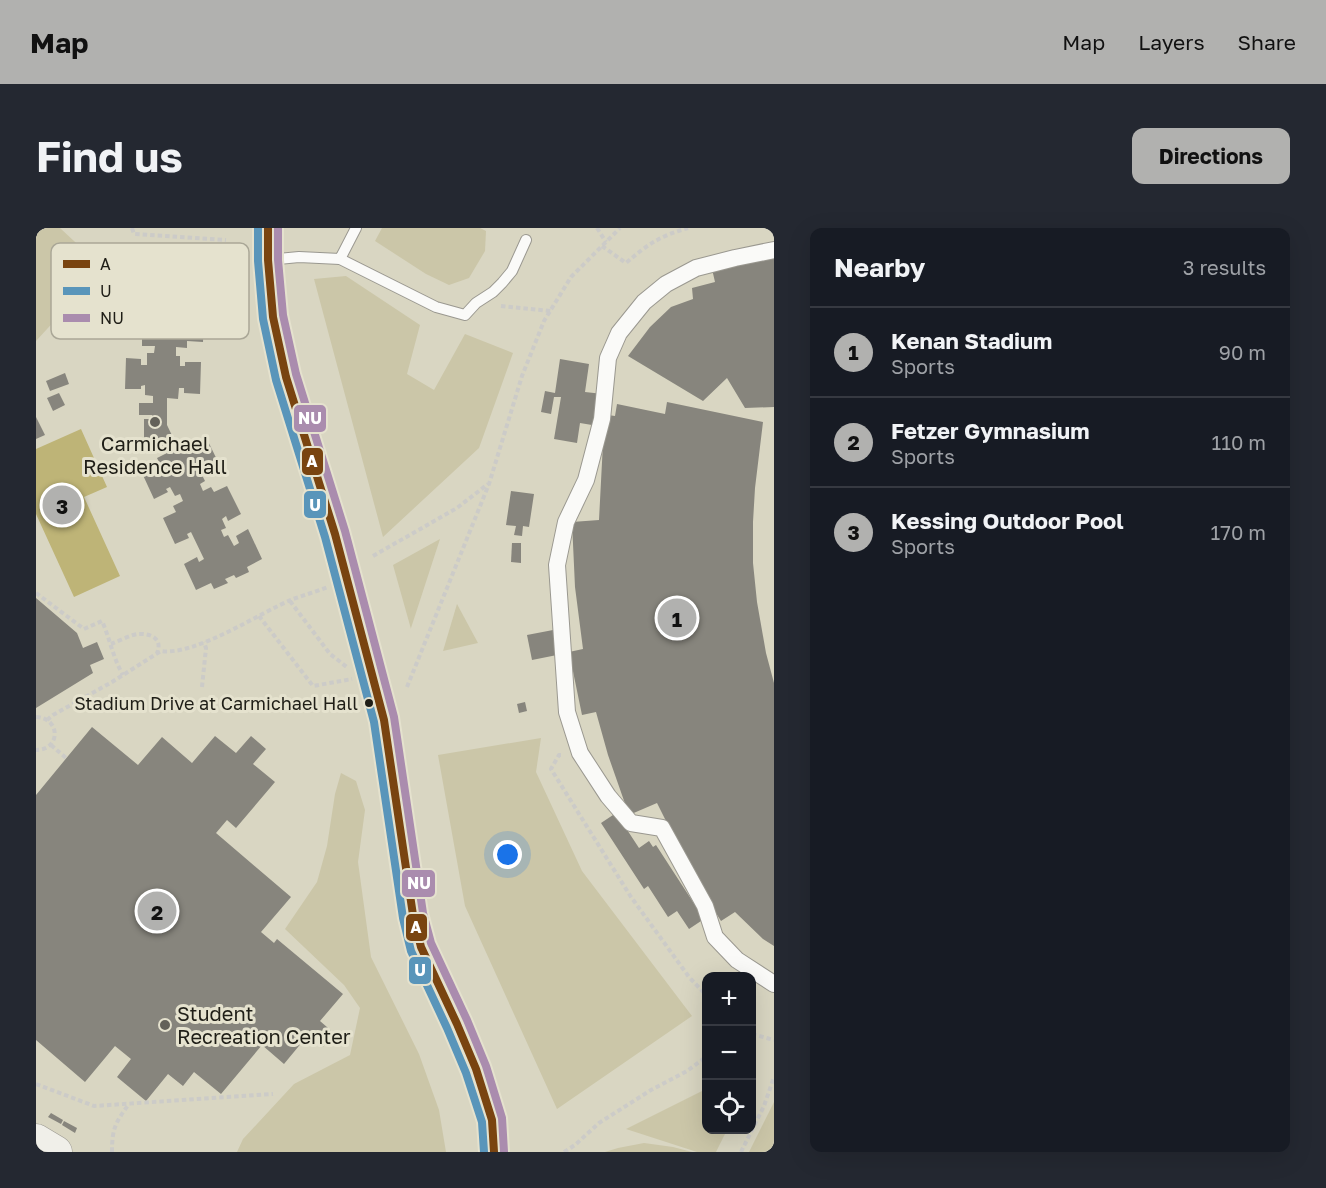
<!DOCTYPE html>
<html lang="en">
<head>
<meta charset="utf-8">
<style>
	:root { --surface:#171b24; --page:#242831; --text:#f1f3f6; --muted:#9ea1a6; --line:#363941; --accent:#b1b1af }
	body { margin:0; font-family:"Golos Text",sans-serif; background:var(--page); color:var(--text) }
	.controls { position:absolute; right:18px; bottom:18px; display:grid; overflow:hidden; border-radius:12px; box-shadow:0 6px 24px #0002 }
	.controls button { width:54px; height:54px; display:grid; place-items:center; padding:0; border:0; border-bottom:2px solid var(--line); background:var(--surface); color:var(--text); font:30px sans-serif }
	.you { position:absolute; left:472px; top:627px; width:21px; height:21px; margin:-15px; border:4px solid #fff; border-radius:50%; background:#1a73e8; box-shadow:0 0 0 9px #1a73e833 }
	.badge { display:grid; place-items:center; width:39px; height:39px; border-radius:50%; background:var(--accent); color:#111; font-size:20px; font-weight:700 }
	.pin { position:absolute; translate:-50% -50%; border:3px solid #fff; box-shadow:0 2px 6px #0006 }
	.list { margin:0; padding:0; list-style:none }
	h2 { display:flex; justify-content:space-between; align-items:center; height:78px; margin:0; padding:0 24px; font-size:26px }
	h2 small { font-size:20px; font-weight:400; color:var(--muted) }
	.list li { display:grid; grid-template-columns:39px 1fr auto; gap:18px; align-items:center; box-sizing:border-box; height:90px; padding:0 24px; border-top:2px solid var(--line) }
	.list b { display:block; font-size:22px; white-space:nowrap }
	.list p { margin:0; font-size:20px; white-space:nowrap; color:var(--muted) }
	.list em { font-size:20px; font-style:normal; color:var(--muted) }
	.icon { flex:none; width:33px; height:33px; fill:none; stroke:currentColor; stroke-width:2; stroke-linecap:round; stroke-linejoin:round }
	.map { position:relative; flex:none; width:738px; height:924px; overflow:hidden; border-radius:12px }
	header { display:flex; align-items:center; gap:36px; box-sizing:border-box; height:84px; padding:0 30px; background:var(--accent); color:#111 }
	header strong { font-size:28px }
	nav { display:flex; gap:33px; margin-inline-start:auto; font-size:21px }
	.intro { display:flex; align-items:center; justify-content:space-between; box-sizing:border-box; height:144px; padding:0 36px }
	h1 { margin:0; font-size:42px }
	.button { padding:15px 27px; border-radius:12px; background:var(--accent); color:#111; font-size:21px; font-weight:700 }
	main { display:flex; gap:36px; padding:0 36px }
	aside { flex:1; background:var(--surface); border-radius:12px; box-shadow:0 6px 24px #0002 }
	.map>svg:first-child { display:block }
	.built { fill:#d9d6c2; fill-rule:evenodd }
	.green { fill:#cbc6a8 }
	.water { fill:#beb477 }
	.building { fill:#87857d }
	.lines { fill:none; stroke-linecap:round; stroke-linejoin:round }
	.service-casing { stroke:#9a9890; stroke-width:12 }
	.pedestrian-casing { stroke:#9a9890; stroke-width:18 }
	.minor-casing { stroke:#9a9890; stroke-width:24 }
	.secondary-casing { stroke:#9a9890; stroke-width:33 }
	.path { stroke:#cccbc8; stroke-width:4; stroke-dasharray:4.5 3; stroke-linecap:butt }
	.service { stroke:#fafaf8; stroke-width:10 }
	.pedestrian { stroke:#fafaf8; stroke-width:16 }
	.minor { stroke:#fafaf8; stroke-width:22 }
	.secondary { stroke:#f0efe9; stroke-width:32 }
	.bus-1-casing { stroke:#e5e2ce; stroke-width:12 }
	.bus-2-casing { stroke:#e5e2ce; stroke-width:12 }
	.bus-3-casing { stroke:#e5e2ce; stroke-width:12 }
	.bus-1 { stroke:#794410; stroke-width:8 }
	.bus-2 { stroke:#5995ba; stroke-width:8 }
	.bus-3 { stroke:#aa8cae; stroke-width:8 }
	.poi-dot { fill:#636159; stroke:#e5e2ce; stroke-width:2 }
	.bus-dot { fill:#1f1e17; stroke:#e5e2ce; stroke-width:2 }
	.labels { text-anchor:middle; stroke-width:6; stroke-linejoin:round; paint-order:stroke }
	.bus-label { font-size:18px; fill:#1f1e17; stroke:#e5e2ce; text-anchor:end }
	.poi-label { font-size:20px; fill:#1f1e17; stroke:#e5e2ce }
	.key { fill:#e5e2ce; stroke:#aaa797; stroke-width:1.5 }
	.key-label { font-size:16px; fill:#1f1e17 }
	.line-badge { stroke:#e5e2ce; stroke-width:2 }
	.badge-label { font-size:16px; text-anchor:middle; font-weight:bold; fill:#fff }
</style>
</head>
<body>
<header>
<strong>Map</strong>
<nav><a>Map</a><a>Layers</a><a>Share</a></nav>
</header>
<div class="intro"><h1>Find us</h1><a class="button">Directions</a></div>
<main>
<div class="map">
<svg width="738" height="924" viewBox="0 0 738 924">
	<rect width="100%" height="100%" fill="#e0ded3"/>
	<path class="built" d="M 0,0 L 738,0 L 738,924 L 0,924 ZM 670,748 L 716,748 L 716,902 L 670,902 Z"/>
	<g class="green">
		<polygon points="0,0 24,0 67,40 0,113"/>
		<polygon points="346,0 444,0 450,3 449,23 433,50 413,57 390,46 339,13"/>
		<polygon points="310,48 384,97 371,146 398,162 429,106 477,125 443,220 347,309 278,51"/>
		<polygon points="404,311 375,400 375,401 357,337"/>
		<polygon points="421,376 442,415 407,423"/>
		<polygon points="505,510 500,544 546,643 656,788 521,881 429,678 402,527"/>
		<polygon points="305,545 320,553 329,582 322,634 335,729 383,826 403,882 410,924 201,924 207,911 258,856 314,827 324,780 308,757 249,701 281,654 291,618 299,566"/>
		<polygon points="670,861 670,902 691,902 680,924 661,924 590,901"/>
		<polygon points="738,874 738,924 713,924"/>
		<polygon points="608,915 637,919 656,924 569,924 582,920"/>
	</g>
	<polygon class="water" points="45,201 71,259 48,269 84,348 38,369 0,286 0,221"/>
	<g class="building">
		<polygon points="114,26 130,26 130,32 137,32 137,26 153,27 152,35 169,35 169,63 154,63 154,58 149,58 149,69 143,69 143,77 147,77 147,89 151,89 151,84 168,84 167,114 151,113 151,120 140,119 140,128 144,128 144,138 149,138 149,134 165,134 164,166 148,165 148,160 143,160 142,171 131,170 131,197 142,220 151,215 155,224 159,222 156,216 170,209 185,240 171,247 169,244 165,245 169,253 164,256 167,263 175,259 178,264 191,258 205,286 192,293 190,288 186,291 190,300 185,302 188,309 192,307 198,318 203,315 200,308 212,301 226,331 211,339 213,344 200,350 198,347 189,351 192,355 178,361 175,355 160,362 148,336 161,329 163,334 168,331 155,304 151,306 153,310 139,316 127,290 140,284 137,278 147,273 144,266 139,268 134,259 130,261 132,264 118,271 106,245 121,238 123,242 126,240 121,230 131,225 128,218 118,223 114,211 108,210 108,191 116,191 116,187 103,187 103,175 117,175 117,168 109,167 109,157 105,158 105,161 89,161 90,130 105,131 105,137 111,137 111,125 118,125 119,118 106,118 106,110 92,110 93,82 110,82 109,88 113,88 113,76 122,77 123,69 115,68 115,56 111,56 111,60 95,60 96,31 114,31"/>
		<polygon points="738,28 738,179 709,180 691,150 667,173 592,128 614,99 635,79 657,71 656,60 679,54 676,41"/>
		<polygon points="524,131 553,136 549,164 567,166 562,198 544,195 541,215 518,211 525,169 518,169 515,186 505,184 509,163 519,165"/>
		<polygon points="29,145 33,156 14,163 10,153"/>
		<polygon points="23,165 29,177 17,183 11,170"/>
		<polygon points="631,174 727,194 719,260 717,294 717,335 721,374 730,425 738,455 738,718 727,711 699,684 685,693 661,655 621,575 593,587 572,527 560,484 546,487 533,424 547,421 539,359 536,294 563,292 567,215 572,187 579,188 581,176 629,186"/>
		<polygon points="0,189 9,207 0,211"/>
		<polygon points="475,263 498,266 493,299 487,298 486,308 478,307 480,298 470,297"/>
		<polygon points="476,315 485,315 485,335 475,334"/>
		<polygon points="0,370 41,405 47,420 61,414 68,431 54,437 57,445 0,480"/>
		<polygon points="517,402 521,427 496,432 491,407"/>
		<polygon points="489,474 491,483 483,485 481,476"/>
		<polygon points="56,499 102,537 126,509 156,535 179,508 200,525 215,508 230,521 217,536 239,554 200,600 191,592 180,605 255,669 225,704 238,715 241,711 307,766 284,793 299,806 287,819 272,807 248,836 226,817 185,866 158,844 147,858 132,846 110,873 81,849 95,831 79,818 49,854 0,812 0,567"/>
		<polygon points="580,585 603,620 613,613 617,619 620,617 668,691 653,701 641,683 632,689 612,658 608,661 565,595"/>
		<polygon points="15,885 27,892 25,896 12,889"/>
		<polygon points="28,893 41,900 39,905 26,897"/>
	</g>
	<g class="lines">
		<g class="service-casing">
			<g id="service">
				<polyline points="304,31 400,79 429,87 440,75 457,64 466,55 476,43 490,12"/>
				<polyline points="232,32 263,29 304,31 320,0"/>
			</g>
		</g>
		<g class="pedestrian-casing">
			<polyline id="pedestrian" points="738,22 699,30 660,40 630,56 608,74 583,105 572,130 566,191 550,252 530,294 521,337 531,484 544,525 572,568 595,595 626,600 669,678 679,709 701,732 738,756"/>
		</g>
		<g class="minor-casing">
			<polyline id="minor" points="232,0 232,32 237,89 250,149 299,306 348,492 377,687 385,719 421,796 440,841 456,892 458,911 458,924"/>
		</g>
		<g class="secondary-casing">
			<polyline id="secondary" points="0,912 20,924"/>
		</g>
		<g class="path">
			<polyline points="96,0 98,6 190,12"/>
			<polyline points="561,0 570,14"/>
			<path d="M 566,18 L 590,35 C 612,16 624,8 652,0"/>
			<polyline points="465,78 515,83"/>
			<polyline points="337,328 421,280 452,256"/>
			<path d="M 0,365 L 48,401 L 66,393 C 74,411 77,430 87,447"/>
			<polyline points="254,373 294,426 312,440"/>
			<polyline points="223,388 277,458 316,451"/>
			<path d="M 75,416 C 83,413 94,407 102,406 C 115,405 127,411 121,425"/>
			<polyline points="166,459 170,420 168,414"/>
			<polyline points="371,459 453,256 486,148 508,93 535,49 584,0"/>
			<path d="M 0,489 C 25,490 25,522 0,522"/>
			<path d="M 11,492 L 17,487 L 76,454 L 125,423 C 160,428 223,385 257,371 C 269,367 281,363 292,359"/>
			<polyline points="15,517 30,530"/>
			<polyline points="525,527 523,527 515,541 595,669 653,749 670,767"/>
			<polyline points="716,806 738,812"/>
			<polyline points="0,856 58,878 237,866"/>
			<path d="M 76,924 C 76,901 79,895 93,876"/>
			<polyline points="528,924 539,917 563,895 615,862 651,843 670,829"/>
			<polyline points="705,924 728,878 738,849"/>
		</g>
		<use href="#service" class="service"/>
		<use href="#pedestrian" class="pedestrian"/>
		<use href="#minor" class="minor"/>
		<use href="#secondary" class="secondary"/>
		<g class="bus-1-casing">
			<polyline id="bus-1" points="232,0 232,32 237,89 250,149 299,306 348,492 377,687 385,719 421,796 440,841 456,892 458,924"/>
		</g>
		<g class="bus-2-casing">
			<polyline id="bus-2" points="222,0 222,33 227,91 240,152 289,309 338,494 367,690 375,723 411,800 430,845 446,894 448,924"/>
		</g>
		<g class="bus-3-casing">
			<polyline id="bus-3" points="242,0 242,32 247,87 260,146 309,303 358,489 387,685 395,715 431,792 450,838 466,890 468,924"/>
		</g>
		<use href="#bus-1" class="bus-1"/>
		<use href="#bus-2" class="bus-2"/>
		<use href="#bus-3" class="bus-3"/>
	</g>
	<g class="poi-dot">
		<circle cx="119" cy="194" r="6"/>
		<circle cx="129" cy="797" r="6"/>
	</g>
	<circle class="bus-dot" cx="333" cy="475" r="5"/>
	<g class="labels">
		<g class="bus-label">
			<text x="322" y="482">Stadium Drive at Carmichael Hall</text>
		</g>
		<g class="poi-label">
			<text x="119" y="223">Carmichael<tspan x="119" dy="23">Residence Hall</tspan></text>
			<text x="141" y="793" text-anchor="start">Student<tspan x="141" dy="23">Recreation Center</tspan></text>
		</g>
	</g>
	<rect x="15" y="15" width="198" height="96" rx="9" class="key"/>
	<rect x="27" y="32" width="27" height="8" fill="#794410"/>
	<rect x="27" y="59" width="27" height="8" fill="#5995ba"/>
	<rect x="27" y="86" width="27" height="8" fill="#aa8cae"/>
	<g class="key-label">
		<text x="64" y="42">A</text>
		<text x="64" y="69">U</text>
		<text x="64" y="96">NU</text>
	</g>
	<g class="line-badge">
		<rect x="257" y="176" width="34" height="29" rx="6" fill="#aa8cae"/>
		<rect x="265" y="219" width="23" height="29" rx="6" fill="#794410"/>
		<rect x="267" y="262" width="24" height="29" rx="6" fill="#5995ba"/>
		<rect x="365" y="641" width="35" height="29" rx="6" fill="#aa8cae"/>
		<rect x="369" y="685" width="23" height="29" rx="6" fill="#794410"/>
		<rect x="372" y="728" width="24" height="29" rx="6" fill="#5995ba"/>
	</g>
	<g class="badge-label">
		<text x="274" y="196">NU</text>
		<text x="276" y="239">A</text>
		<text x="279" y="283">U</text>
		<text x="383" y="661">NU</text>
		<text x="380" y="705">A</text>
		<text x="384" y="748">U</text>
	</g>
</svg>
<div class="controls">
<button>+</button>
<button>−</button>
<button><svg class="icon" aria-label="locate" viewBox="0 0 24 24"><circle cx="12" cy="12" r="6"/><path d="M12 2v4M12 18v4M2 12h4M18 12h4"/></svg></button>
</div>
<div class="you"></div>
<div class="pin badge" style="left:641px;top:390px">1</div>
<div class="pin badge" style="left:121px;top:683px">2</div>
<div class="pin badge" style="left:26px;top:277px">3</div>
</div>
<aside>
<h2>Nearby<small>3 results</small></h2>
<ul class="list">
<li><span class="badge">1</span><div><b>Kenan Stadium</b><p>Sports</p></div><em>90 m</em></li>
<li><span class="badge">2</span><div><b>Fetzer Gymnasium</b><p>Sports</p></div><em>110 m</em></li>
<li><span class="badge">3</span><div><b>Kessing Outdoor Pool</b><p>Sports</p></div><em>170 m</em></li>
</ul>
</aside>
</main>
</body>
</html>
